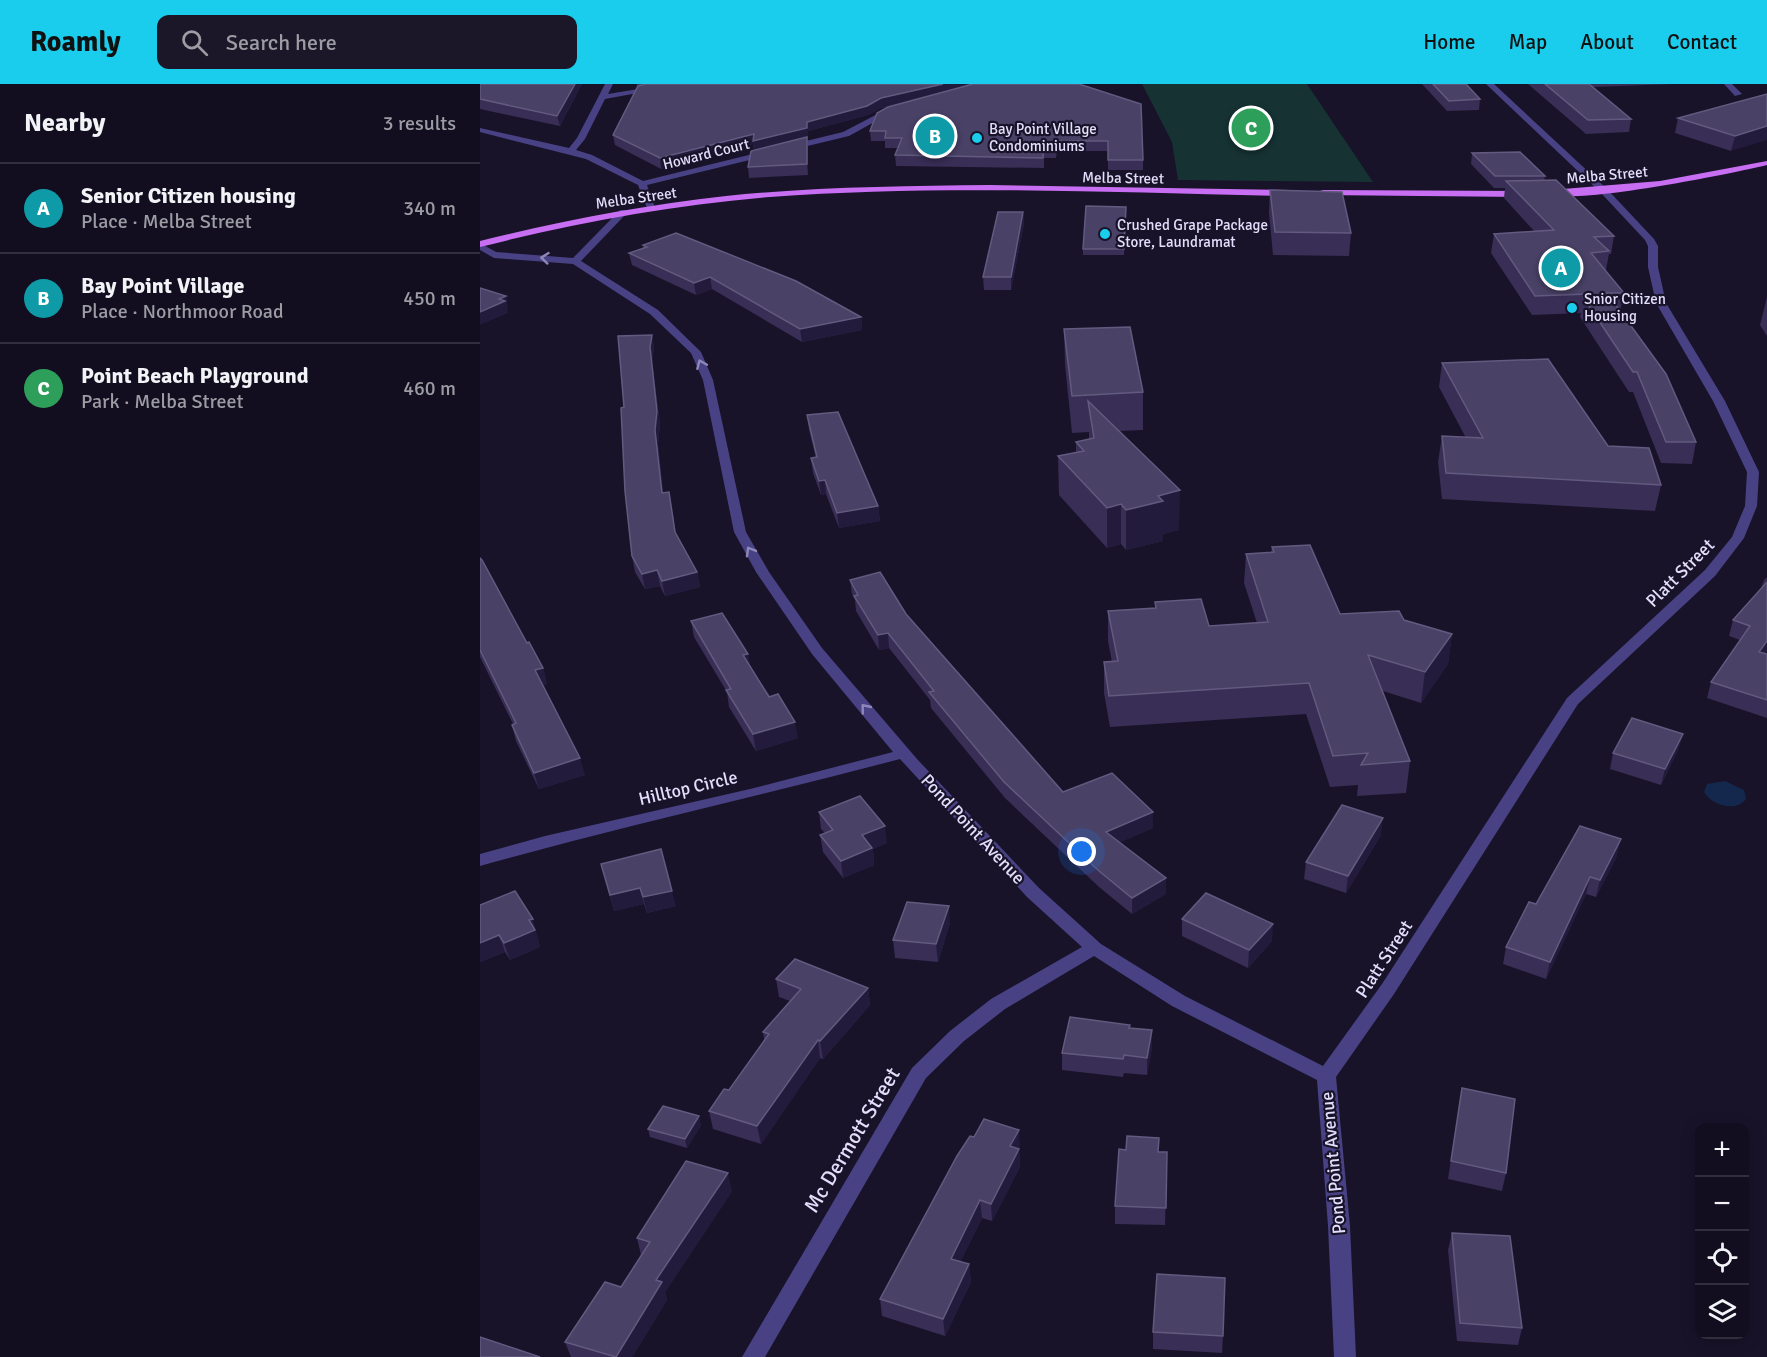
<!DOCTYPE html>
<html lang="en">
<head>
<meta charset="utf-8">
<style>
	:root { --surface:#120e1f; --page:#1b1728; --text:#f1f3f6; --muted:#9c9ca4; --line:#312e3d; --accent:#1acdec }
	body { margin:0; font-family:Signika,sans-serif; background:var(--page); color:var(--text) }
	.controls { position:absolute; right:18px; bottom:18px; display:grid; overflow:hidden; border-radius:12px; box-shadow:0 3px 15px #0003 }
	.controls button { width:54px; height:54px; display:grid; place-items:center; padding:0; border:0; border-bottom:2px solid var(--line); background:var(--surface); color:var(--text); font:30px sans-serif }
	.you { position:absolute; left:602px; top:768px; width:21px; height:21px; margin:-15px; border:4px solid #fff; border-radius:50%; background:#1a73e8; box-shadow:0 0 0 9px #1a73e833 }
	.badge { display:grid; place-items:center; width:39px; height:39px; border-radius:50%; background:var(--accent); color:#fff; font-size:20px; font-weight:700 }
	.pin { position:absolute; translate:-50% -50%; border:3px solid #fff; box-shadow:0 2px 6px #0006 }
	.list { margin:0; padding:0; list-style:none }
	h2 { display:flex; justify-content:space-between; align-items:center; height:78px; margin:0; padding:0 24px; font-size:26px }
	h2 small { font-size:20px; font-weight:400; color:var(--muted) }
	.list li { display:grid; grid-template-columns:39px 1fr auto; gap:18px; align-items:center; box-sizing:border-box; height:90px; padding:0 24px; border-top:2px solid var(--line) }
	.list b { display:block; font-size:22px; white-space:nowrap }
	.list p { margin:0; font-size:20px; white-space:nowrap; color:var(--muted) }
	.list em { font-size:20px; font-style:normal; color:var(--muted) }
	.icon { flex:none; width:33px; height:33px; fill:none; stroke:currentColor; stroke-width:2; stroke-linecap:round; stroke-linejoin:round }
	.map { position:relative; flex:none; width:1287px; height:1273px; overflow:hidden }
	header { display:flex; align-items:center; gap:36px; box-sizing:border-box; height:84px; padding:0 30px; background:var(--accent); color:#111 }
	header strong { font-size:28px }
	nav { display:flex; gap:33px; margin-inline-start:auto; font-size:21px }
	.search { width:420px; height:54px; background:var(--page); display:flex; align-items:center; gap:15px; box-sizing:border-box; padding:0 21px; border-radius:12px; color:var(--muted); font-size:22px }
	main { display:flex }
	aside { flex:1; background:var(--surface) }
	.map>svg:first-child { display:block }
	.green { fill:#163233 }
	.water { fill:#14274c }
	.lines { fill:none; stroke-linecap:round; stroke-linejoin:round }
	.minor { fill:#484284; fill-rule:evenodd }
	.major { fill:#c86ef3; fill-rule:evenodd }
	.wall { fill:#382e56 }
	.shaded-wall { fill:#231b3c }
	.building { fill:#4a4167; stroke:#625a7f; stroke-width:1.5 }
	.oneway { stroke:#8e88ba }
	.poi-dot { fill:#1acdec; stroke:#181329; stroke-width:2 }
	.labels { text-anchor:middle; stroke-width:4.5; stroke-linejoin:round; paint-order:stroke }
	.far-poi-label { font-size:15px; fill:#e3defc; stroke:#181329; text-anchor:start }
	.far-street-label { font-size:15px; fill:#e3defc; stroke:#181329 }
	.street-label { font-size:18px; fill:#e3defc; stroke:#181329 }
	.near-street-label { font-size:21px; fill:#e3defc; stroke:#181329 }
</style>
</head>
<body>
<header>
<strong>Roamly</strong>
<div class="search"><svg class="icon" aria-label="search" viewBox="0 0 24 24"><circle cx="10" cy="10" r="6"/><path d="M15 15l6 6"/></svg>Search here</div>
<nav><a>Home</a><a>Map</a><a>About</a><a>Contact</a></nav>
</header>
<main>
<aside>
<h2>Nearby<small>3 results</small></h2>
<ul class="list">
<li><span class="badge" style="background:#0f9aa8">A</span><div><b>Senior Citizen housing</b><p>Place · Melba Street</p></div><em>340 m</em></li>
<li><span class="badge" style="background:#0f9aa8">B</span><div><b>Bay Point Village</b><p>Place · Northmoor Road</p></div><em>450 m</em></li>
<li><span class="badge" style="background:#2e9e5b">C</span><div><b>Point Beach Playground</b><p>Park · Melba Street</p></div><em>460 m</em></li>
</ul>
</aside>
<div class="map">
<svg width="1287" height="1273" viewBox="0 0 1287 1273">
	<rect width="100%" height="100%" fill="#181329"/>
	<polygon class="green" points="662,0 827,0 893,98 698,96 692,58"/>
	<path class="water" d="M 1245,697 L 1264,706 L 1266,715 C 1255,729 1232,721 1224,708 L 1227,700 Z"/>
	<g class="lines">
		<g class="minor">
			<polygon points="125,0 133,0 128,10 189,0 207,0 125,15 105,55 96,66 112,71 163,97 363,48 409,24 416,26 369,52 167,101 175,124 171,127 167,124 158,101 106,75 0,48 0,44 89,64 97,54"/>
			<path d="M 1006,0 L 1014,0 L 1127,105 L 1174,155 L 1178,162 L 1178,183 L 1186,219 L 1245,317 L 1279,388 L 1277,422 L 1264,454 L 1235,492 L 1098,620 L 914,910 L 856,993 L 870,1142 L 876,1273 L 854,1273 L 848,1142 L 837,996 L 692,922 L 614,872 L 525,925 L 484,957 L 446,994 L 285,1273 L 262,1273 L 432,984 L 470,947 L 511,915 L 602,863 L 547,813 L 420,675 C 280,712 139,743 0,782 L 0,770 L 65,752 L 270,705 L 413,668 L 332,570 L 276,488 L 254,448 L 223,296 L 211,269 L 170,230 L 93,180 L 14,174 L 0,166 L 0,159 L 16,168 L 93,174 L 140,126 L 146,126 L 146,130 L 101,177 L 178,226 L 221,268 L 233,296 L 266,448 L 289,488 L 342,564 L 437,675 L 559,804 L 621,860 L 705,912 L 843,982 L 902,900 L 1087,614 L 1225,486 L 1252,453 L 1265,422 L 1267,388 L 1233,317 L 1176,219 L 1168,183 L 1168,162 L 1165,156 L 1121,109 Z"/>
			<polygon points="1244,0 1252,0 1262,10 1255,12"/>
		</g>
		<g class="major">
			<path d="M 1287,77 L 1287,81 C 1255,89 1087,123 1067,109 L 1071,106 L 1180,97 Z"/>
			<path d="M 510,101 L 810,106 L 814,109 L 810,112 C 637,109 463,100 290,113 C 192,121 95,139 0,163 L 0,157 C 81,137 163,121 246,112 C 333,103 422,102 510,101 Z"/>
			<polygon points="843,106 1044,107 1048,110 1044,113 840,111 840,107"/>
		</g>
	</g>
	<g class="wall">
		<polygon points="0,0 102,0 80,42 0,25"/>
		<polygon points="156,0 599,0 663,76 663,86 628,86 628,67 577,67 576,74 564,74 564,84 416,82 415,71 418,64 405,64 405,57 391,57 390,47 415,21 401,24 388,31 328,47 328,54 327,54 328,64 328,91 269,94 268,83 274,66 273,60 181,85 135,61 133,51 158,2"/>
		<polygon points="942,0 986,0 1000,15 999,26 967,27"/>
		<polygon points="1048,0 1194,0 1113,3 1151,35 1149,48 1106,50"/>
		<polygon points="1287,10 1251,67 1195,49 1198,34"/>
		<polygon points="992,69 1065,92 1064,97 1134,152 1131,170 1129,170 1126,186 1125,186 1144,209 1140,228 1216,358 1212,380 1181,379 1153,308 1149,308 1100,233 1101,229 1052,231 1011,169 1014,150 1055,148 1024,114 1025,104 1014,104 991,80"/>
		<polygon points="790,106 871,149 869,172 793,171 789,129"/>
		<polygon points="646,123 644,171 603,171 603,165"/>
		<polygon points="543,128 544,140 531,206 504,206 503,193"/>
		<polygon points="163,161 381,233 382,246 322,258 232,205 216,211 152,181 149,169 163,164"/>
		<polygon points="1287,213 1287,252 1280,241"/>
		<polygon points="584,245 663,308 663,346 639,347 699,446 683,450 683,457 646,466 641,460 627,464 579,411 578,372 596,368 596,358 609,355 609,348 592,349 585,281"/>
		<polygon points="172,251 174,265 172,276 180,341 178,360 183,409 189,408 196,450 217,488 220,503 185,512 180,502 165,505 155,488 152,472 144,323"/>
		<polygon points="962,279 1128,362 1181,401 1175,427 962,415 958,378 962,352 986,354 959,303"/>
		<polygon points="327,331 398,422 400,437 359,444 346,410 341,411 333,389 331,374 336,374 329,346"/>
		<polygon points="792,463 860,530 924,536 972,550 968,580 941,619 903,607 930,677 926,709 877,712 878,701 850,703 826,630 630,643 624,609 624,578 632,578 628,557 628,527 675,524 675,518 729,542 777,539 764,499 766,470 791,468"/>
		<polygon points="0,474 47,559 63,584 67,600 62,601 105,691 59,705 36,657 32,641 33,640 0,573"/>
		<polygon points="1287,493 1285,570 1287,570 1287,634 1227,614 1231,598 1260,556 1249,552 1253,536 1281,504 1284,496"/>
		<polygon points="370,496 426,530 583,708 673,728 673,744 640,758 686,810 652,830 619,803 525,714 451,624 450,616 409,564 399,566 376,527 375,516 372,510"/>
		<polygon points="211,537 268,570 270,582 318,654 276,667 249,623 247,608 214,553"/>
		<polygon points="1203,650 1198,666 1181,701 1130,685 1133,669"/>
		<polygon points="339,728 407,759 393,765 394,781 363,794 343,768 340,751 345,749 341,745"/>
		<polygon points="901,751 866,809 824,795 826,778"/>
		<polygon points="1137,772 1116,813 1106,810 1066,895 1023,880 1026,863 1056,820"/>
		<polygon points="121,780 196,822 167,829 164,820 134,827"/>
		<polygon points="0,821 58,852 57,852 60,863 30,876 25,868 0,878"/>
		<polygon points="702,835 792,857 768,884 702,852"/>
		<polygon points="470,839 458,878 415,874 413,856"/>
		<polygon points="296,895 388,904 390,921 343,975 340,974 281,1060 233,1045 229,1027 249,1006 284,956 283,948 310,917 299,913"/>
		<polygon points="650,944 672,964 667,991 644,989 643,993 582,986 582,969"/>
		<polygon points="982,1004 1026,1089 1022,1107 968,1095"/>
		<polygon points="221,1041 207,1064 170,1053 168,1045"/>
		<polygon points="540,1064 539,1065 540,1083 512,1137 502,1134 480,1178 489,1180 491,1198 465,1252 402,1232 400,1215"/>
		<polygon points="646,1066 687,1068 685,1141 635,1140 635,1122"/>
		<polygon points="252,1107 185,1208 187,1216 152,1273 91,1273 85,1258 141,1203 161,1171 157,1154"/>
		<polygon points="972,1149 1042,1244 1038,1261 977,1257 968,1166"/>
		<polygon points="673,1248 743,1252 742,1269 673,1265"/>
	</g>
	<g class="shaded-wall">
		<polygon points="95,0 102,0 80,42 77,32"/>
		<polygon points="463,0 487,0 487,4 401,24 388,31 328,47 328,54 327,54 328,64 328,91 327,80 274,67 273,60 181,85 180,74 274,50 327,38 401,14"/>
		<polygon points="1287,42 1287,56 1251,67 1255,52"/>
		<polygon points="543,128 544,140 531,206 531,193"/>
		<polygon points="230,193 232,205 216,211 214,199"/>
		<polygon points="26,212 28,224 27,224 28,229 0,241 0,228 19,215"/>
		<polygon points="381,233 382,246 322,258 320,245"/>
		<polygon points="172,251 174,265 172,276 180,341 178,360 184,423 182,409 175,346 170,263"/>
		<polygon points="345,396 346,410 341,411 339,397"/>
		<polygon points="700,406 699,446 683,450 683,457 646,466 646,426 678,412"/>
		<polygon points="641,420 641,460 627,464 627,424"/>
		<polygon points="398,422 400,437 359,444 357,429"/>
		<polygon points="177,486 180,502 165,505 162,490"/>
		<polygon points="217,488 220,503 185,512 182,497"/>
		<polygon points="408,549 409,564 399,566 398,551"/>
		<polygon points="972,550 968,580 941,619 945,588"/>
		<polygon points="1287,557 1287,568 1274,583 1279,568"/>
		<polygon points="268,570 271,586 263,571"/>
		<polygon points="63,584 67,600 59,602 55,586"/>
		<polygon points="315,638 318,654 276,667 273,650"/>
		<polygon points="1203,650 1198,666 1181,701 1185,685"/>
		<polygon points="100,674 105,691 59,705 54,689"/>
		<polygon points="673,728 673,744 627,764 626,748"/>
		<polygon points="903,734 901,751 866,809 868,792"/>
		<polygon points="405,742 407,759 393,765 394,781 363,794 361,777 382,751"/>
		<polygon points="1141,755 1137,772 1116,813 1120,796"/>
		<polygon points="1110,793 1106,810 1066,895 1070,878"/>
		<polygon points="686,794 686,810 652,830 652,814"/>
		<polygon points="160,804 164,820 134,827 130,811"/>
		<polygon points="192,807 196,822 167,829 163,813"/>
		<polygon points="469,822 470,839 458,878 456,860"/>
		<polygon points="53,835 60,863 30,876 24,859 49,836"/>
		<polygon points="793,840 792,857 768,884 769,866"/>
		<polygon points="19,851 25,868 0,878 0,859"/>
		<polygon points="388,904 390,921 343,975 340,957"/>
		<polygon points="672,946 672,964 667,991 667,974"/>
		<polygon points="338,956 340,974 281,1060 277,1042"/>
		<polygon points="219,1032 221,1041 207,1064 205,1055"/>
		<polygon points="539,1046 540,1064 531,1080 530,1062"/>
		<polygon points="539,1065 540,1083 512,1137 511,1120"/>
		<polygon points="248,1089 252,1107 185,1208 187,1216 152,1273 136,1273 176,1196"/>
		<polygon points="500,1116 502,1134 473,1192 471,1175"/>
		<polygon points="489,1180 491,1198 465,1252 463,1235"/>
	</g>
	<g class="building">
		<polygon points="0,0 95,0 77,32 0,15"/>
		<polygon points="166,0 463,0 401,14 387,22 327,38 327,44 273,57 274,50 180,74 133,51 158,2"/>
		<polygon points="493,0 599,0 661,20 663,76 628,76 628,57 576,57 576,64 564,64 563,74 415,71 422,54 405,54 406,47 390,47 397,29 408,23"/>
		<polygon points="953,0 986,0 1000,15 969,17"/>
		<polygon points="1065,0 1109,0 1151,35 1108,36"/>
		<polygon points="1287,10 1287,42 1255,52 1198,34"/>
		<polygon points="327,53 327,80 268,83 271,67"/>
		<polygon points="1040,68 1065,92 1015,92 992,69"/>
		<polygon points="1076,96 1134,152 1114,153 1129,167 1111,169 1144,209 1127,209 1186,290 1216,358 1186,358 1157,288 1153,288 1103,213 1109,210 1055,212 1014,150 1074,146 1026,97"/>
		<polygon points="790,106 862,108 871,149 795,148"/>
		<polygon points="606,122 646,123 644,165 603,165"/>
		<polygon points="518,128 543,128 531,193 503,193"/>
		<polygon points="196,149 316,197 381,233 320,245 230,193 214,199 149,169 167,163 163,161"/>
		<polygon points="0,204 26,212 19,215 25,217 0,228"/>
		<polygon points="650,243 663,308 592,312 584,245"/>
		<polygon points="172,251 170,263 177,327 175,346 182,409 189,408 195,448 217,488 182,497 177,486 162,490 152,472 145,407 141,324 144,323 138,252"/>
		<polygon points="1068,275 1128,362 1169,364 1181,401 966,389 962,352 1003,354 962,279"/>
		<polygon points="608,317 700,406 678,412 683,417 646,426 641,420 627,424 578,372 604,367 596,358 614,354"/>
		<polygon points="358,328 398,422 357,429 345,396 339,397 331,374 337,373 327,331"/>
		<polygon points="830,461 860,530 919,527 924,536 972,550 945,588 888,571 930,677 881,681 888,669 853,672 829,599 629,612 624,578 638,577 628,527 676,524 675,518 721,515 729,542 788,538 766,470 794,468 792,463"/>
		<polygon points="0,474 2,476 47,559 49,558 63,584 55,586 100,674 54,689 32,641 36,639 0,566"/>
		<polygon points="400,488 426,530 583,708 632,689 673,728 626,748 686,794 652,814 619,787 524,698 449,608 454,607 408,549 398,551 374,512 378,511 370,496"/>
		<polygon points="1287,498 1287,557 1279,568 1287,570 1287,616 1231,598 1270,542 1253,536"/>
		<polygon points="242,529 268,570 263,571 289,613 298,610 315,638 273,650 246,606 251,605 211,537"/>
		<polygon points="1152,634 1203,650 1185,685 1133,669"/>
		<polygon points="380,712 405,742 382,751 392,764 361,777 340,751 353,746 339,728"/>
		<polygon points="862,721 903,734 868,792 826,778"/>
		<polygon points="1100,742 1141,755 1120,796 1110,793 1070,878 1026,863 1049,818 1056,820"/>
		<polygon points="181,765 192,807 163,813 160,804 130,811 121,780"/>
		<polygon points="35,807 53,835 49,836 55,846 24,859 19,851 0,859 0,821"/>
		<polygon points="726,809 793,840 769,866 702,835"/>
		<polygon points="427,818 469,822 456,860 413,856"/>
		<polygon points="315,875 388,904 340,957 338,956 277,1042 229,1027 244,1005 249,1006 289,950 283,948 321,905 296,895"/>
		<polygon points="590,933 650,941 649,944 672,946 667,974 644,971 643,975 582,969"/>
		<polygon points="982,1004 1035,1015 1026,1089 971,1077"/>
		<polygon points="183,1022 219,1032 205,1055 168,1045"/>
		<polygon points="504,1035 539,1046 530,1062 539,1065 511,1120 500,1116 471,1175 489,1180 463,1235 400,1215 477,1072 490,1052 494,1053"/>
		<polygon points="647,1052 679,1054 678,1068 687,1068 686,1124 635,1122 639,1065 646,1066"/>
		<polygon points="206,1077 248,1089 176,1196 182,1198 136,1273 85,1258 125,1198 141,1203 170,1158 157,1154"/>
		<polygon points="972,1149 1030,1152 1042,1244 980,1239"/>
		<polygon points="677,1190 745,1194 743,1252 673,1248"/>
		<polygon points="0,1253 60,1273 0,1273"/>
	</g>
	<defs><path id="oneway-chevron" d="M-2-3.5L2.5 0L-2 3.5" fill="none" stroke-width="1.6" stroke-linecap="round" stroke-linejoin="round" transform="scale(1.5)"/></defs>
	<g class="oneway">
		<use href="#oneway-chevron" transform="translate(65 174) rotate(-174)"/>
		<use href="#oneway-chevron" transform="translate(221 280) rotate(-113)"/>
		<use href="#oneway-chevron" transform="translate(270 467) rotate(-120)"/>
		<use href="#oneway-chevron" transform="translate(385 624) rotate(-129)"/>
	</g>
	<g class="poi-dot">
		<circle cx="497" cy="54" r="6"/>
		<circle cx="625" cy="150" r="6"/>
		<circle cx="1092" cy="224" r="6"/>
	</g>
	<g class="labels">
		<g class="far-poi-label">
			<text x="509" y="50">Bay Point Village<tspan x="509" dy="17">Condominiums</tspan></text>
			<text x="637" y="146">Crushed Grape Package<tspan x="637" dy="17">Store, Laundramat</tspan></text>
			<text x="1104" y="220">Snior Citizen<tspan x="1104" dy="17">Housing</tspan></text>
		</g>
		<g class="far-street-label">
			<text transform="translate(226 70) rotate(-14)" y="5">Howard Court</text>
			<text transform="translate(1127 91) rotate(-5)" y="5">Melba Street</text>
			<text transform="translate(643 94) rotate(1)" y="5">Melba Street</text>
			<text transform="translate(156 114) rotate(-8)" y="5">Melba Street</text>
		</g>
		<g class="street-label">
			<text transform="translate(1200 489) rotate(-45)" y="6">Platt Street</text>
			<text transform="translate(208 704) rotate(-13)" y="6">Hilltop Circle</text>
			<text transform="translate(493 745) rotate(47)" y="6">Pond Point Avenue</text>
			<text transform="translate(904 875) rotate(-57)" y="6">Platt Street</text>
			<text transform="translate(853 1079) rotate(-95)" y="6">Pond Point Avenue</text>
		</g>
		<g class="near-street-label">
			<text transform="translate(372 1056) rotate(-59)" y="7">Mc Dermott Street</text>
		</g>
	</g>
</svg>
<div class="controls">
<button>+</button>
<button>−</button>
<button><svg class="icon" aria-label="locate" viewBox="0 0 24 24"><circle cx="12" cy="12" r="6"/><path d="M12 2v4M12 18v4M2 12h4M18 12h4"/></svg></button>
<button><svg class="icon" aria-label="layers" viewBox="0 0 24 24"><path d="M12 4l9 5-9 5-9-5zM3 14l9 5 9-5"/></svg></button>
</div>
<div class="you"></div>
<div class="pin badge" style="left:1081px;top:184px;background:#0f9aa8">A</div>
<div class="pin badge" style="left:455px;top:52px;background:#0f9aa8">B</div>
<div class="pin badge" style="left:771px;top:44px;background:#2e9e5b">C</div>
</div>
</main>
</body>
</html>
